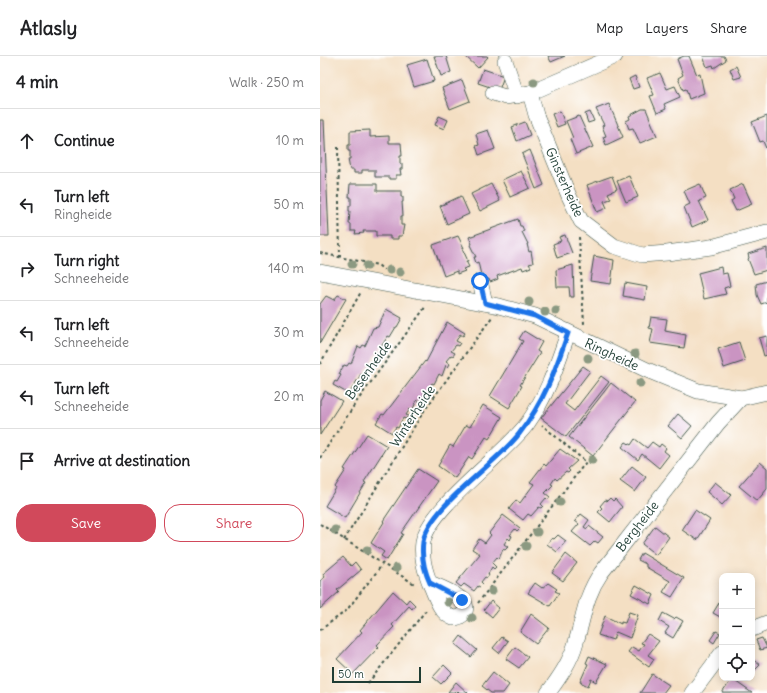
<!DOCTYPE html>
<html lang="en">
<head>
<meta charset="utf-8">
<style>
	:root { --surface:#fff; --page:#f2f2f2; --text:#202124; --muted:#757577; --line:#e0e0e0; --accent:#d1495b }
	body { margin:0; font-family:Delius,sans-serif; background:var(--page); color:var(--text) }
	.controls { position:absolute; right:12px; bottom:12px; display:grid; overflow:hidden; border-radius:8px; box-shadow:0 2px 10px #0003 }
	.controls button { width:36px; height:36px; display:grid; place-items:center; padding:0; border:0; border-bottom:1px solid var(--line); background:var(--surface); color:var(--text); font:20px sans-serif }
	.scale { position:absolute; left:12px; bottom:10px; width:89px; box-sizing:border-box; padding-left:4px; border:2px solid #1f3d34; border-top:0; font-size:11px; line-height:14px; white-space:nowrap; color:#1f3d34; -webkit-text-stroke:3px #fff; paint-order:stroke }
	.stop { position:absolute; width:12px; height:12px; margin:-9px; border:3px solid #1a73e8; border-radius:50%; background:#fff }
	.stop.end { background:#1a73e8; border-color:#fff; box-shadow:0 1px 4px #0008 }
	.list { margin:0; padding:0; list-style:none }
	h2 { display:flex; justify-content:space-between; align-items:center; height:52px; margin:0; padding:0 16px; font-size:17px }
	h2 small { font-size:13px; font-weight:400; color:var(--muted) }
	.list li { display:grid; grid-template-columns:26px 1fr auto; gap:12px; align-items:center; box-sizing:border-box; height:64px; padding:0 16px; border-top:1px solid var(--line) }
	.list b { display:block; font-size:15px; white-space:nowrap }
	.list p { margin:0; font-size:13px; white-space:nowrap; color:var(--muted) }
	.list em { font-size:13px; font-style:normal; color:var(--muted) }
	.actions { display:flex; gap:8px; padding:12px 16px }
	.actions a { flex:1; padding:9px 0; border:1px solid var(--accent); border-radius:16px; text-align:center; font-size:14px; color:var(--accent) }
	.actions .main { background:var(--accent); color:#fff }
	.icon { flex:none; width:22px; height:22px; fill:none; stroke:currentColor; stroke-width:2; stroke-linecap:round; stroke-linejoin:round }
	.map { position:relative; flex:none; width:447px; height:637px; overflow:hidden }
	header { display:flex; align-items:center; gap:24px; box-sizing:border-box; height:56px; padding:0 20px; background:var(--surface); border-bottom:1px solid var(--line) }
	header strong { font-size:19px }
	nav { display:flex; gap:22px; margin-inline-start:auto; font-size:14px }
	main { display:flex }
	aside { flex:1; background:var(--surface) }
	.map>svg:first-child { display:block }
	.building { fill:#ca94c2 }
	.lines { fill:none; stroke-linecap:round; stroke-linejoin:round }
	.minor-casing { stroke:#3f5549; stroke-width:16 }
	.path { stroke:#3f5549; stroke-width:2; stroke-dasharray:3 3; stroke-linecap:butt }
	.minor { stroke:#fff; stroke-width:15 }
	.tree { fill:#8b9981 }
	.route { stroke:#1a73e8; stroke-width:5 }
	.labels { text-anchor:middle; stroke-width:3.5; stroke-linejoin:round; paint-order:stroke }
	.street-label { font-size:13px; fill:#1f3d34; stroke:#fff }
</style>
</head>
<body>
<header>
<strong>Atlasly</strong>
<nav><a>Map</a><a>Layers</a><a>Share</a></nav>
</header>
<main>
<aside>
<h2>4 min<small>Walk · 250 m</small></h2>
<ul class="list">
<li><svg class="icon" aria-label="ahead" viewBox="0 0 24 24"><path d="M12 20V5M6 11l6-6 6 6"/></svg><div><b>Continue</b></div><em>10 m</em></li>
<li><svg class="icon" aria-label="left" viewBox="0 0 24 24"><path d="M17 20v-9H6M10 6l-5 5 5 5"/></svg><div><b>Turn left</b><p>Ringheide</p></div><em>50 m</em></li>
<li><svg class="icon" aria-label="right" viewBox="0 0 24 24"><path d="M7 20v-9h11M14 6l5 5-5 5"/></svg><div><b>Turn right</b><p>Schneeheide</p></div><em>140 m</em></li>
<li><svg class="icon" aria-label="left" viewBox="0 0 24 24"><path d="M17 20v-9H6M10 6l-5 5 5 5"/></svg><div><b>Turn left</b><p>Schneeheide</p></div><em>30 m</em></li>
<li><svg class="icon" aria-label="left" viewBox="0 0 24 24"><path d="M17 20v-9H6M10 6l-5 5 5 5"/></svg><div><b>Turn left</b><p>Schneeheide</p></div><em>20 m</em></li>
<li><svg class="icon" aria-label="arrive" viewBox="0 0 24 24"><path d="M6 21V4h12l-3 4 3 4H6"/></svg><div><b>Arrive at destination</b></div></li>
</ul>
<div class="actions"><a class="main">Save</a><a>Share</a></div>
</aside>
<div class="map">
<svg width="447" height="637" viewBox="0 0 447 637">
	<rect width="100%" height="100%" fill="#fff"/>
	<filter id="ink" filterUnits="userSpaceOnUse"><feTurbulence type="fractalNoise" baseFrequency=".025" numOctaves="2"/><feDisplacementMap in="SourceGraphic" scale="8" xChannelSelector="R" yChannelSelector="G"/><feConvolveMatrix kernelMatrix="1 2 1 2 8 2 1 2 1" color-interpolation-filters="sRGB"/></filter>
	<filter id="wash" filterUnits="userSpaceOnUse"><feTurbulence type="fractalNoise" baseFrequency=".012" numOctaves="4" result="noise"/><feDisplacementMap in="SourceGraphic" scale="16" xChannelSelector="R" yChannelSelector="G"/><feGaussianBlur stdDeviation="0.9" result="paint"/><feColorMatrix in="noise" values="0 0 0 0 0 0 0 0 0 0 0 0 0 0 0 0 0 1.4 0 .05"/><feComposite in="paint" operator="in"/></filter>
	<g filter="url(#wash)">
		<rect width="100%" height="100%" fill="#f4dfc3"/>
		<g id="blocks">
			<g class="building">
				<polygon points="114,0 126,0 131,16 121,20"/>
				<polygon points="145,0 167,0 168,1 158,12"/>
				<polygon points="228,0 245,0 231,6"/>
				<polygon points="364,0 369,0 377,19 380,18 384,37 369,43 366,33 363,34 358,22 363,19 357,3"/>
				<polygon points="383,0 404,0 406,4 394,12 393,9 387,11"/>
				<polygon points="107,3 114,25 94,31 87,9"/>
				<polygon points="416,10 421,21 414,23 410,13"/>
				<polygon points="163,13 184,20 179,34 158,27"/>
				<polygon points="340,17 347,33 355,30 360,41 344,48 346,53 337,57 330,40 334,39 327,22"/>
				<polygon points="315,20 319,31 313,33 309,23"/>
				<polygon points="142,24 150,45 130,53 122,32"/>
				<polygon points="289,48 303,81 286,89 283,81 286,80 282,70 284,69 276,53"/>
				<polygon points="322,53 326,53 337,80 320,87 313,72 309,73 306,65 310,63 309,60"/>
				<polygon points="240,55 245,68 237,71 232,58"/>
				<polygon points="270,56 274,65 268,67 265,58"/>
				<polygon points="119,60 128,64 124,73 115,69"/>
				<polygon points="259,60 273,91 256,98 250,83 253,82 246,65"/>
				<polygon points="447,60 447,95 443,85 440,86 432,66"/>
				<polygon points="0,64 4,64 9,180 0,180"/>
				<polygon points="205,66 210,79 197,85 192,71"/>
				<polygon points="50,74 50,81 69,80 69,87 81,87 82,100 80,100 80,108 82,108 82,113 80,113 81,119 76,119 76,123 69,123 69,121 55,121 55,114 42,114 42,117 34,117 34,114 30,114 28,103 30,103 30,95 28,95 28,89 30,89 30,75"/>
				<polygon points="168,74 175,93 159,99 156,90 159,89 156,78"/>
				<polygon points="210,94 224,129 216,133 202,98"/>
				<polygon points="201,115 210,132 190,141 182,124"/>
				<polygon points="292,120 297,133 288,137 291,143 284,145 287,152 277,156 267,129"/>
				<polygon points="309,120 318,141 306,146 297,125"/>
				<polygon points="30,128 57,128 57,135 81,135 81,141 83,141 83,146 82,146 83,160 81,160 81,169 84,169 82,180 78,180 78,183 70,183 70,180 56,180 56,175 43,175 44,177 35,178 36,175 31,175 31,168 29,168 30,155 29,155 29,150 31,150 31,141 29,141"/>
				<polygon points="171,128 180,145 160,155 151,138"/>
				<polygon points="380,128 386,142 379,145 388,164 372,171 364,151 370,148 364,135"/>
				<polygon points="423,128 432,148 416,155 411,145 414,143 410,134"/>
				<polygon points="141,140 149,158 127,168 120,150"/>
				<polygon points="198,163 200,170 202,170 204,175 202,176 208,188 207,188 209,196 211,195 213,207 209,208 211,211 203,214 202,211 177,220 178,223 170,226 169,223 165,224 161,219 158,206 156,207 154,201 156,201 150,189 152,188 149,181"/>
				<polygon points="245,179 252,197 237,202 233,188 241,185 239,181"/>
				<polygon points="138,180 144,192 142,192 148,205 146,205 149,211 143,213 145,215 137,218 137,215 124,220 113,189"/>
				<polygon points="447,192 447,214 434,218 428,203 429,202 428,198"/>
				<polygon points="274,200 294,204 291,228 270,225"/>
				<polygon points="253,209 254,241 250,241 249,231 237,231 236,214"/>
				<polygon points="401,211 402,218 407,217 410,230 404,232 406,238 384,243 378,217"/>
				<polygon points="447,225 447,246 441,248 437,239 436,228"/>
				<polygon points="305,227 327,231 325,244 303,240"/>
				<polygon points="18,239 26,243 0,287 0,248 6,240 14,244"/>
				<polygon points="66,253 82,262 77,271 76,271 70,281 68,280 43,319 41,318 29,338 13,329 15,325 17,326 21,319 19,318 24,309 27,310 29,307 31,308 38,290 41,292 43,289 45,290 53,272 58,271"/>
				<polygon points="331,261 347,263 345,275 366,279 364,292 330,287 333,273 329,272"/>
				<polygon points="127,266 145,277 143,280 140,278 136,285 140,287 138,290 136,289 131,295 135,297 133,300 131,299 126,305 130,308 128,311 126,309 122,320 119,318 114,328 112,327 108,333 109,334 107,337 105,336 100,346 97,344 92,355 90,353 86,359 88,360 86,363 83,362 78,372 76,371 72,377 56,367 62,358 64,359 105,305 106,306"/>
				<polygon points="204,275 222,286 217,295 220,297 200,329 202,330 189,352 170,340 203,285 199,283"/>
				<polygon points="447,280 447,299 444,300 439,282"/>
				<polygon points="419,286 425,305 404,312 398,293"/>
				<polygon points="263,310 270,315 245,348 254,355 281,320 289,326 246,381 221,362"/>
				<polygon points="291,327 315,346 273,400 249,381"/>
				<polygon points="5,335 22,345 0,379 0,344"/>
				<polygon points="163,349 182,361 169,383 166,381 152,403 149,401 135,422 118,410 130,389 133,391 146,369 150,371"/>
				<polygon points="358,358 372,370 362,382 348,370"/>
				<polygon points="47,378 67,390 44,426 46,427 25,462 5,450 16,432 15,431 26,414 24,413"/>
				<polygon points="315,383 327,392 332,386 339,391 341,388 346,392 344,395 349,399 339,412 322,398 318,404 302,391 306,386 311,389"/>
				<polygon points="240,393 257,405 248,413 250,415 248,417 246,416 237,424 235,422 231,428 233,429 225,437 230,441 228,444 226,442 221,448 223,450 221,452 219,451 211,460 208,458 203,464 189,453 196,444 200,447 214,428 210,426 224,408 226,410"/>
				<polygon points="440,406 447,412 447,433 437,445 419,430"/>
				<polygon points="312,410 326,421 315,436 300,425"/>
				<polygon points="98,413 117,425 81,477 83,478 67,504 61,500 64,496 51,487 64,466 63,465"/>
				<polygon points="395,426 411,439 402,449 387,436"/>
				<polygon points="290,442 293,445 295,443 302,451 290,466 278,456 282,452 280,450 285,444 287,445"/>
				<polygon points="375,454 390,464 377,484 362,474"/>
				<polygon points="261,458 269,464 264,471 267,473 269,470 283,481 278,487 275,485 270,490 252,476 259,468 255,465"/>
				<polygon points="183,459 200,472 197,475 195,473 190,479 192,480 190,484 188,482 184,488 188,491 185,494 183,493 179,503 177,501 172,507 176,511 174,513 172,511 168,518 169,519 167,522 165,521 161,526 163,528 160,531 158,530 154,535 144,528 141,531 136,527 160,498 152,493 159,483 165,487 171,479 169,477"/>
				<polygon points="335,470 349,481 336,499 322,488"/>
				<polygon points="238,479 246,485 237,496 227,488 232,482 234,483"/>
				<polygon points="322,497 364,522 352,541 343,536 350,525 326,511 326,508 318,504"/>
				<polygon points="246,498 257,507 243,525 232,517"/>
				<polygon points="23,501 31,510 35,506 41,514 17,534 19,536 0,553 0,525 5,521 3,518"/>
				<polygon points="215,527 222,532 228,527 237,533 235,535 239,537 230,550 208,537"/>
				<polygon points="316,529 334,539 330,548 311,538"/>
				<polygon points="73,535 86,547 89,543 95,549 92,553 89,550 72,569 74,571 57,589 59,591 33,618 17,603 42,576 40,574"/>
				<polygon points="402,542 402,562 393,557"/>
				<polygon points="171,545 179,552 172,561 164,554"/>
				<polygon points="309,556 318,559 310,582 296,576 293,584 278,579 285,560 301,568 301,566 305,567"/>
				<polygon points="343,557 354,563 356,561 363,565 353,582 345,577 349,571 339,565"/>
				<polygon points="211,558 229,572 216,588 200,576"/>
				<polygon points="396,575 400,577 394,587 390,584"/>
				<polygon points="328,578 339,585 328,599 334,603 329,611 308,596 312,591 319,595 324,588 321,587"/>
				<polygon points="141,580 157,594 151,601 135,588"/>
				<polygon points="182,581 188,585 179,597 173,592"/>
				<polygon points="442,582 447,592 440,594 436,584"/>
				<polygon points="195,591 208,601 199,612 186,603"/>
				<polygon points="269,600 287,608 276,626 271,623 268,630 260,626 268,608 266,607"/>
				<polygon points="432,603 440,609 432,617"/>
				<polygon points="124,609 132,617 121,628 113,621"/>
				<polygon points="173,616 189,629 183,637 171,637 162,630"/>
				<polygon points="332,618 349,629 343,637 320,637"/>
				<polygon points="412,623 432,637 402,637"/>
				<polygon points="136,626 148,637 128,636"/>
			</g>
		</g>
	</g>
	<g filter="url(#ink)">
		<use href="#blocks" fill-opacity="0" stroke="#3f5549" stroke-width="1"/>
		<g class="lines">
			<g class="minor-casing">
				<g id="minor">
					<polyline points="185,5 197,40"/>
					<polyline points="173,37 185,41 210,37 295,0"/>
					<polyline points="210,37 216,59 249,140 261,165 294,190 322,199 347,197 391,191 447,176"/>
					<polyline points="0,216 179,250 215,260 327,314 378,335 421,342"/>
					<polyline points="160,225 165,247"/>
					<path d="M 110,527 C 119,531 154,543 144,557 C 141,561 137,562 133,562 C 120,557 116,541 111,530 C 105,515 101,502 103,486 C 108,453 184,399 207,368 C 227,340 237,309 248,277"/>
					<polyline points="432,573 447,567"/>
					<path d="M 228,637 C 239,622 251,605 256,586 C 264,560 265,540 281,517 L 398,367 L 421,342 L 447,336"/>
					<polyline points="372,637 402,597"/>
				</g>
			</g>
			<g class="path">
				<polyline points="18,91 20,201"/>
				<polyline points="259,181 264,268"/>
				<polyline points="0,197 58,209 64,214"/>
				<polyline points="0,308 41,236"/>
				<polyline points="0,402 35,348 104,253 105,249"/>
				<polyline points="0,468 96,529"/>
				<polyline points="24,484 104,355 172,261"/>
				<polyline points="158,547 266,406 222,369"/>
				<polyline points="0,574 26,555 62,509"/>
				<polyline points="48,627 107,553"/>
			</g>
			<use href="#minor" class="minor"/>
		</g>
		<g class="tree">
			<circle cx="214" cy="26" r="4.5"/>
			<circle cx="32" cy="208" r="4.5"/>
			<circle cx="47" cy="210" r="4.5"/>
			<circle cx="70" cy="214" r="4.5"/>
			<circle cx="80" cy="216" r="4.5"/>
			<circle cx="209" cy="246" r="4.5"/>
			<circle cx="236" cy="255" r="4.5"/>
			<circle cx="225" cy="256" r="4.5"/>
			<circle cx="315" cy="298" r="4.5"/>
			<circle cx="268" cy="302" r="4.5"/>
			<circle cx="320" cy="327" r="4.5"/>
			<circle cx="272" cy="404" r="4.5"/>
			<circle cx="240" cy="446" r="4.5"/>
			<circle cx="15" cy="474" r="4.5"/>
			<circle cx="217" cy="476" r="4.5"/>
			<circle cx="206" cy="490" r="4.5"/>
			<circle cx="47" cy="494" r="4.5"/>
			<circle cx="76" cy="512" r="4.5"/>
			<circle cx="172" cy="535" r="4.5"/>
			<circle cx="128" cy="546" r="4.5"/>
			<circle cx="152" cy="562" r="4.5"/>
		</g>
	</g>
	<g class="lines" filter="url(#ink)">
		<path class="route" d="M 142,544 L 110,527 C 104,514 101,501 103,486 C 108,452 177,407 199,378 C 224,346 235,315 248,277 L 215,260 L 165,247 L 160,225"/>
	</g>
	<g class="labels">
		<g class="street-label">
			<text transform="translate(245 126) rotate(66)" y="5">Ginsterheide</text>
			<text transform="translate(292 298) rotate(25)" y="5">Ringheide</text>
			<text transform="translate(48 314) rotate(-54)" y="5">Besenheide</text>
			<text transform="translate(92 360) rotate(-57)" y="5">Winterheide</text>
			<text transform="translate(317 470) rotate(-52)" y="5">Bergheide</text>
		</g>
	</g>
</svg>
<div class="controls">
<button>+</button>
<button>−</button>
<button><svg class="icon" aria-label="locate" viewBox="0 0 24 24"><circle cx="12" cy="12" r="6"/><path d="M12 2v4M12 18v4M2 12h4M18 12h4"/></svg></button>
</div>
<div class="scale">50 m</div>
<div class="stop" style="left:160px;top:225px"></div>
<div class="stop end" style="left:142px;top:544px"></div>
</div>
</main>
</body>
</html>
